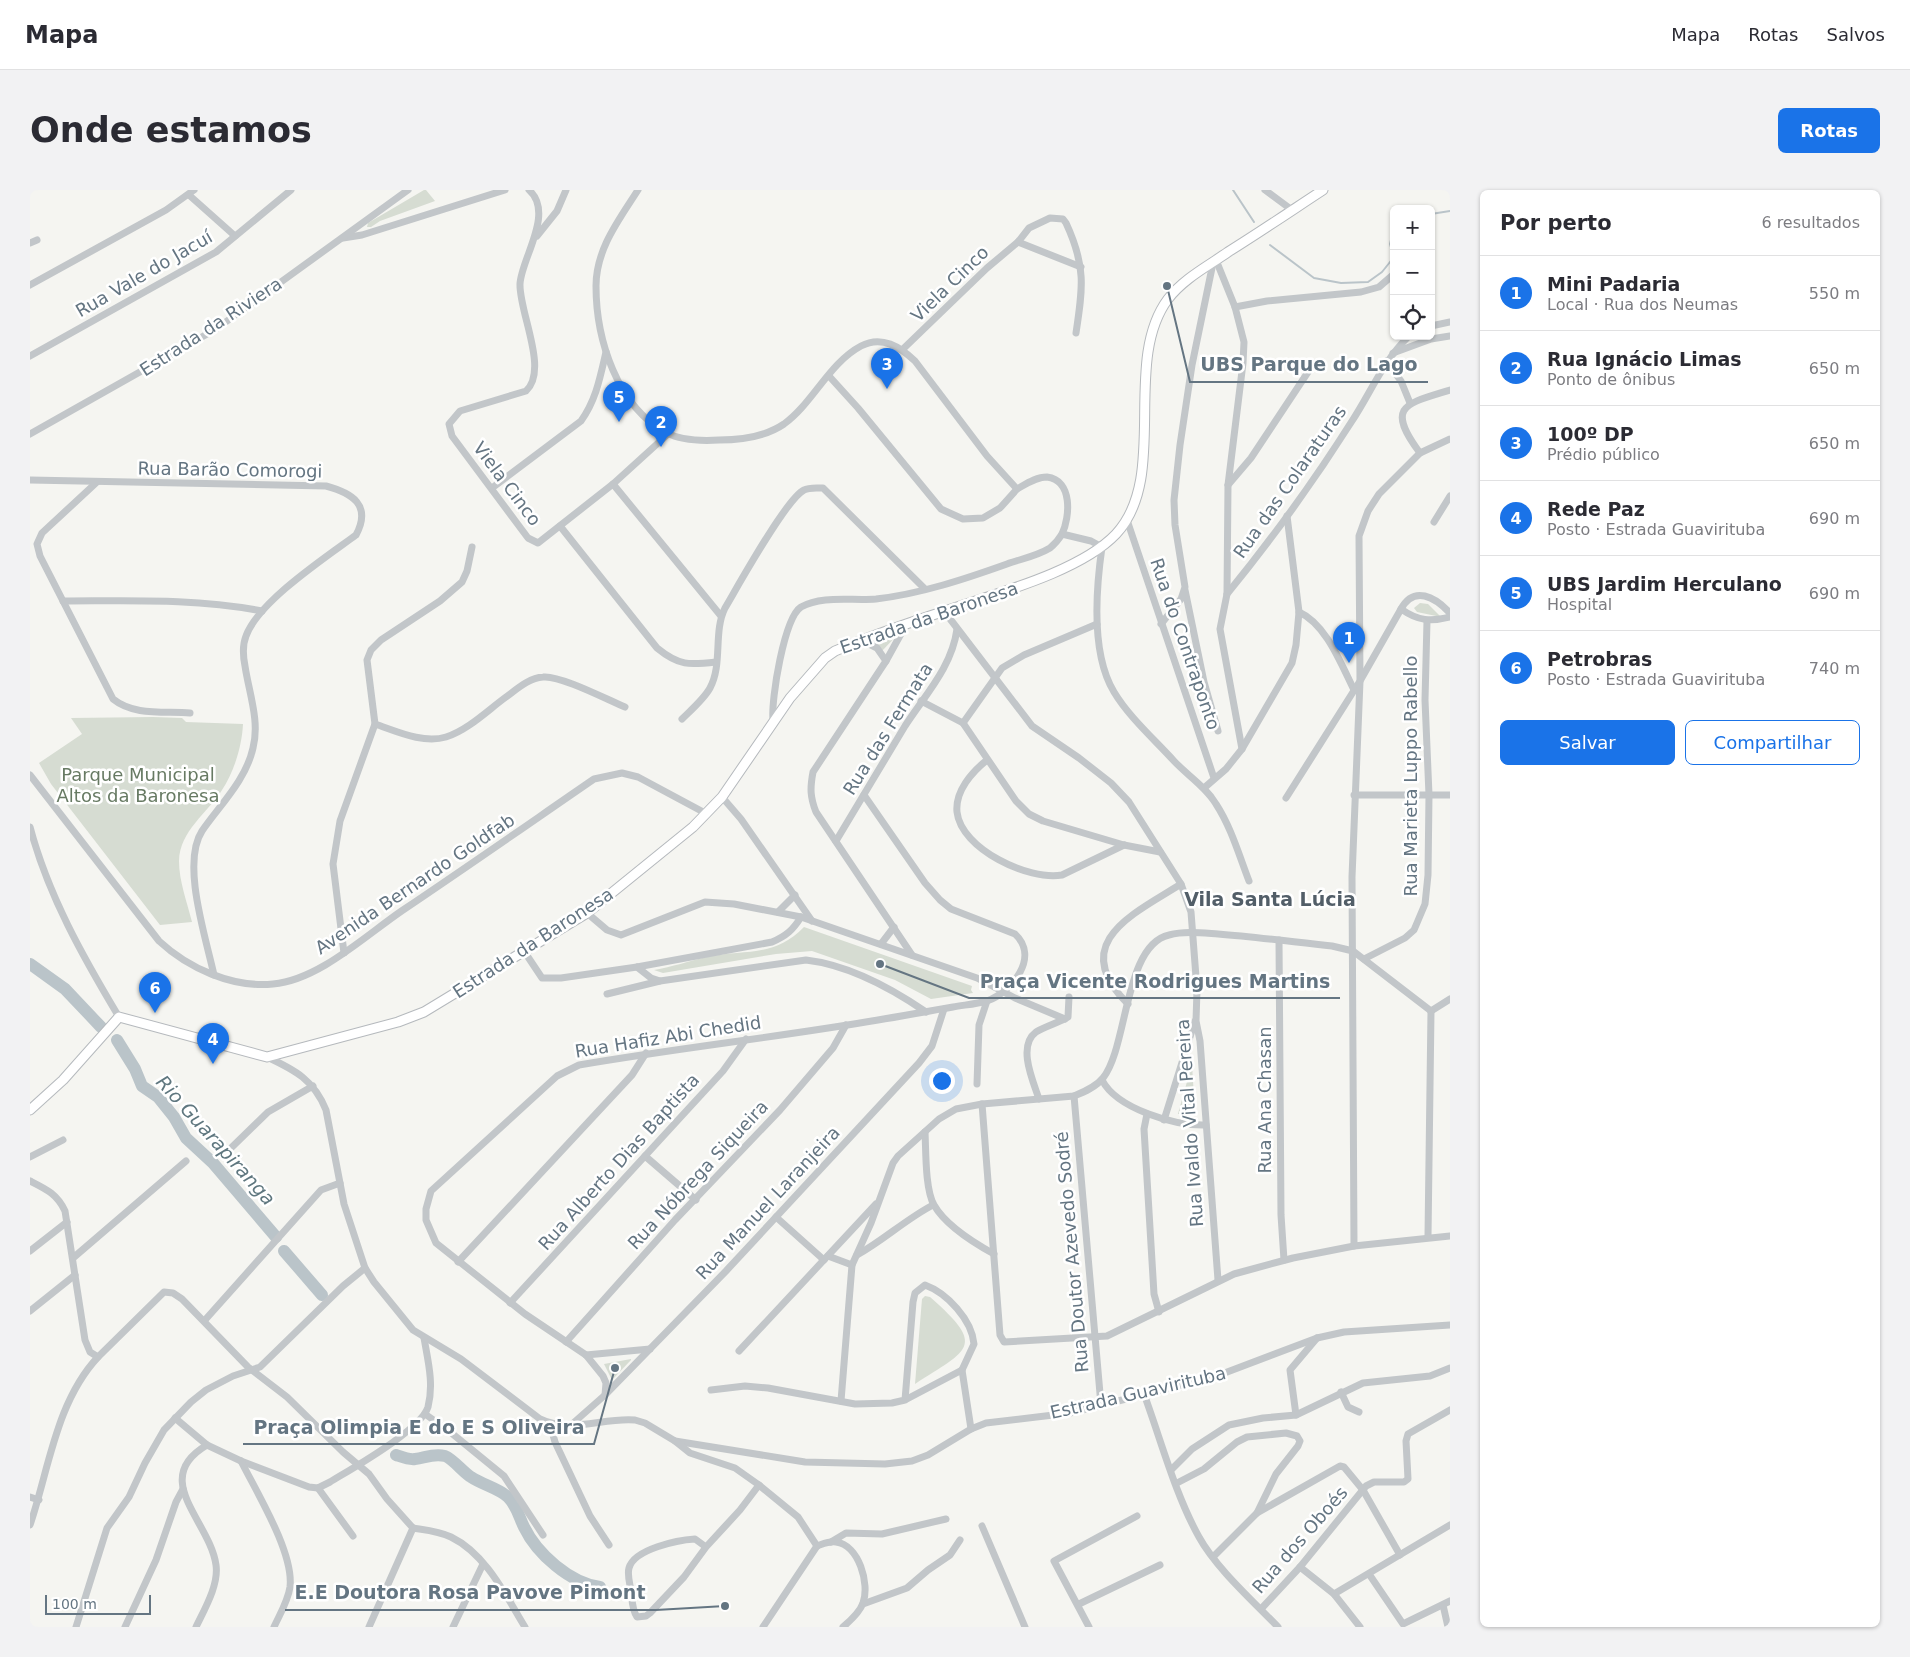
<!DOCTYPE html>
<html lang="pt">
<head>
<meta charset="utf-8">
<style>
	:root { --surface:#fff; --page:#f2f2f3; --text:#2b2b33; --muted:#7c7c81; --line:#e1e1e2; --accent:#1a73e8 }
	body { margin:0; font-family:"DejaVu Sans",sans-serif; background:var(--page); color:var(--text) }
	.controls { position:absolute; right:15px; top:15px; display:grid; overflow:hidden; border-radius:8px; box-shadow:0 1px 4px #0004 }
	.controls button { width:45px; height:45px; display:grid; place-items:center; padding:0; border:0; border-bottom:1px solid var(--line); background:var(--surface); color:var(--text); font:25px sans-serif }
	.scale { position:absolute; left:15px; bottom:12px; width:106px; box-sizing:border-box; padding-left:5px; border:2px solid #647582; border-top:0; font-size:14px; line-height:18px; white-space:nowrap; color:#647582; -webkit-text-stroke:4px #fff; paint-order:stroke }
	.you { position:absolute; left:911px; top:890px; width:18px; height:18px; margin:-12px; border:4px solid #fff; border-radius:50%; background:#1a73e8; box-shadow:0 0 0 8px #1a73e833 }
	.badge { display:grid; place-items:center; width:32px; height:32px; border-radius:50%; background:var(--accent); color:#fff; font-size:16px; font-weight:700 }
	.pin { position:absolute; translate:-50% -41px; filter:drop-shadow(0 1px 2px #0008) }
	.pin::after { content:''; position:absolute; top:26px; width:18px; height:15px; background:inherit; clip-path:polygon(0 0,100% 0,50% 100%) }
	.list { margin:0; padding:0; list-style:none }
	h2 { display:flex; justify-content:space-between; align-items:center; height:65px; margin:0; padding:0 20px; font-size:21px }
	h2 small { font-size:16px; font-weight:400; color:var(--muted) }
	.list li { display:grid; grid-template-columns:32px 1fr auto; gap:15px; align-items:center; box-sizing:border-box; height:75px; padding:0 20px; border-top:1px solid var(--line) }
	.list b { display:block; font-size:19px; white-space:nowrap }
	.list p { margin:0; font-size:16px; white-space:nowrap; color:var(--muted) }
	.list em { font-size:16px; font-style:normal; color:var(--muted) }
	.actions { display:flex; gap:10px; padding:15px 20px }
	.actions a { flex:1; padding:11px 0; border:1px solid var(--accent); border-radius:8px; text-align:center; font-size:18px; color:var(--accent) }
	.actions .main { background:var(--accent); color:#fff }
	.icon { flex:none; width:28px; height:28px; fill:none; stroke:currentColor; stroke-width:2; stroke-linecap:round; stroke-linejoin:round }
	.map { position:relative; flex:none; width:1420px; height:1437px; overflow:hidden; border-radius:8px }
	header { display:flex; align-items:center; gap:30px; box-sizing:border-box; height:70px; padding:0 25px; background:var(--surface); border-bottom:1px solid var(--line) }
	header strong { font-size:24px }
	nav { display:flex; gap:28px; margin-inline-start:auto; font-size:18px }
	.intro { display:flex; align-items:center; justify-content:space-between; box-sizing:border-box; height:120px; padding:0 30px }
	h1 { margin:0; font-size:35px }
	.button { padding:12px 22px; border-radius:8px; background:var(--accent); color:#fff; font-size:18px; font-weight:700 }
	main { display:flex; gap:30px; padding:0 30px }
	aside { flex:1; background:var(--surface); border-radius:8px; box-shadow:0 1px 4px #0004 }
	.map>svg:first-child { display:block }
	.green { fill:#d6dcd2 }
	.lines { fill:none; stroke-linecap:round; stroke-linejoin:round }
	.stream { stroke:#bac4c9; stroke-width:2 }
	.river { stroke:#bac4c9; stroke-width:12 }
	.major-casing { stroke:#b5b9bd; stroke-width:11 }
	.minor { stroke:#c2c6c9; stroke-width:7 }
	.major { stroke:#fff; stroke-width:9 }
	.labels { text-anchor:middle; stroke-width:5; stroke-linejoin:round; paint-order:stroke }
	.street-label { font-size:18px; fill:#647582; stroke:#fff }
	.park-label { font-size:18px; fill:#677a63; stroke:#fff }
	.neighbourhood-label { font-size:19px; font-weight:bold; fill:#525e68; stroke:#fff }
	.water-label { font-size:19px; font-style:italic; fill:#5f777f; stroke:#fff }
	.leader { fill:none; stroke:#647582; stroke-width:2 }
	.callout-dot { fill:#647582; stroke:#fff; stroke-width:2 }
	.callout-label { font-size:19px; text-anchor:middle; font-weight:bold; fill:#647582; stroke:#fff; stroke-width:5; stroke-linejoin:round; paint-order:stroke }
</style>
</head>
<body>
<header>
<strong>Mapa</strong>
<nav><a>Mapa</a><a>Rotas</a><a>Salvos</a></nav>
</header>
<div class="intro"><h1>Onde estamos</h1><a class="button">Rotas</a></div>
<main>
<div class="map">
<svg width="1420" height="1437" viewBox="0 0 1420 1437">
	<rect width="100%" height="100%" fill="#f5f5f1"/>
	<g class="green">
		<polygon points="394,0 396,0 405,11 350,31 341,37 337,37 338,33"/>
		<polygon points="1390,413 1398,414 1411,427 1387,422 1384,418"/>
		<polygon points="871,441 852,461 844,449"/>
		<path d="M 123,527 L 152,528 L 156,532 L 213,534 C 212,556 204,582 192,600 C 177,624 150,640 149,671 C 149,691 157,712 162,732 L 130,735 L 21,594 L 9,573 L 52,544 L 41,528 Z"/>
		<path d="M 774,737 L 942,796 L 941,800 L 943,803 L 901,809 L 865,790 L 782,761 L 746,764 L 633,783 L 624,780 C 642,777 659,771 677,767 C 715,759 744,768 774,737 Z"/>
		<polygon points="1162,874 1165,925 1148,924 1149,920"/>
		<path d="M 895,1106 L 900,1107 C 957,1157 939,1159 885,1194 L 892,1109 Z"/>
		<polygon points="601,1169 601,1170 582,1190 574,1174"/>
	</g>
	<g class="lines">
		<g class="stream">
			<polyline points="1203,0 1224,32"/>
			<polyline points="1401,24 1420,21"/>
			<polyline points="1240,55 1284,88 1311,93 1338,92 1352,82 1364,67 1360,54 1364,38"/>
		</g>
		<g class="river">
			<polyline points="0,774 35,799 71,837"/>
			<polyline points="87,850 105,879 112,896 128,907 144,927 156,948 183,973 246,1047"/>
			<polyline points="254,1061 292,1105"/>
			<path d="M 366,1265 C 372,1267 379,1270 385,1269 C 395,1268 403,1263 415,1266 C 423,1269 433,1282 441,1287 C 453,1295 468,1298 478,1307 C 487,1316 489,1327 494,1337 C 507,1364 540,1393 570,1397"/>
		</g>
		<g class="major-casing">
			<path id="major" d="M 0,920 L 33,890 L 89,827 L 237,867 L 368,832 L 394,822 L 557,723 L 663,637 L 692,607 L 760,508 L 795,468 L 805,461 C 841,446 878,433 915,421 C 964,404 1050,382 1086,344 C 1140,286 1091,172 1138,109 C 1153,89 1178,76 1198,62 C 1230,42 1261,21 1293,0"/>
		</g>
		<g class="minor">
			<path d="M 499,0 C 525,23 491,69 490,94 C 489,122 519,180 496,201 L 430,221 L 419,234 L 422,246 L 498,348 L 508,353 L 583,294 L 638,244"/>
			<path d="M 608,0 C 589,30 566,59 566,96 C 566,149 587,217 637,243 C 652,251 672,251 689,250 C 711,250 735,247 754,234 C 783,213 799,173 831,156 C 852,145 870,157 885,171 L 957,266 L 987,299 C 996,294 1006,287 1017,287 C 1043,290 1040,327 1032,344"/>
			<polyline points="1235,0 1262,20"/>
			<polyline points="159,5 205,46"/>
			<polyline points="507,46 527,21 536,0"/>
			<polyline points="313,48 332,45 475,0"/>
			<polyline points="988,52 1051,77"/>
			<polyline points="0,53 7,50"/>
			<polyline points="1186,70 1205,117 1214,152 1213,173 1198,295 1197,404 1190,439 1212,559"/>
			<polyline points="0,95 136,20 164,0"/>
			<polyline points="1205,117 1237,111 1331,102 1349,97 1364,84"/>
			<polyline points="1401,136 1420,132"/>
			<path d="M 873,159 L 957,78 L 988,52 L 999,38 L 1020,28 L 1033,29 L 1036,33 C 1056,76 1053,97 1046,143"/>
			<polyline points="1363,163 1401,149 1420,146"/>
			<polyline points="0,166 186,62 261,0"/>
			<polyline points="1356,171 1371,191 1380,213"/>
			<polyline points="799,186 828,218 911,319 933,329 953,328 970,318 987,299"/>
			<polyline points="0,244 186,139 378,0"/>
			<path d="M 1390,263 C 1355,216 1375,214 1420,200"/>
			<path d="M 0,290 L 296,296 C 322,303 342,315 326,345 C 296,367 228,412 216,446 C 212,456 213,466 215,476 C 219,503 230,531 223,558 C 216,590 190,615 172,641 C 151,673 176,748 184,785"/>
			<path d="M 67,292 L 12,343 L 7,354 L 10,366 L 83,509 C 104,526 134,521 160,523"/>
			<polyline points="583,294 691,426"/>
			<polyline points="1198,295 1221,268 1284,173"/>
			<path d="M 462,298 L 551,231 C 566,210 570,188 576,162"/>
			<polyline points="1097,330 1184,588"/>
			<polyline points="1404,332 1420,306"/>
			<path d="M 530,336 L 627,458 C 649,476 659,475 686,472"/>
			<polyline points="1155,400 1174,492 1188,541"/>
			<path d="M 1197,404 C 1242,349 1284,291 1322,231 C 1341,202 1353,171 1379,146"/>
			<path d="M 33,411 C 99,411 166,408 232,421"/>
			<path d="M 1371,419 C 1384,395 1405,407 1420,423"/>
			<polyline points="914,421 1002,536 1049,568 1081,593 1099,612 1151,694 1161,722 1167,800 1166,831 1170,851 1188,1090"/>
			<path d="M 1269,422 C 1296,434 1311,474 1324,500"/>
			<polyline points="1131,434 1151,409 1155,397 1145,335 1144,310 1150,255 1162,175 1183,73"/>
			<path d="M 831,450 L 847,458 L 856,471 L 783,582 C 780,598 780,607 786,622 L 882,765"/>
			<polyline points="856,471 877,433"/>
			<polyline points="891,511 933,533 986,611 999,624 1013,631 1094,655 1130,662"/>
			<path d="M 652,529 C 661,520 674,509 680,498 C 693,474 683,442 695,418 C 708,396 756,309 774,300 C 779,297 787,298 793,298 L 894,398"/>
			<path d="M 743,529 C 741,510 754,428 771,417 C 792,405 822,411 846,409 C 890,404 935,389 977,374 C 991,369 1007,366 1020,358 C 1025,354 1029,349 1032,344 L 1061,351 L 1072,357 C 1066,399 1061,464 1084,502 C 1099,527 1124,549 1144,571 C 1158,586 1176,597 1186,614 C 1201,637 1209,665 1219,691"/>
			<polyline points="933,533 972,478 994,465 1067,434"/>
			<path d="M 345,534 C 366,541 393,554 416,547 C 438,540 458,520 476,507 C 487,499 499,488 513,487 C 530,485 578,510 595,517"/>
			<path d="M 957,570 C 942,582 925,601 927,622 C 931,659 999,691 1032,685 L 1094,655"/>
			<path d="M 0,585 L 129,751 C 158,778 202,798 243,794 C 289,790 336,745 373,720 C 437,677 500,633 564,589 L 592,583 L 608,587 L 677,624"/>
			<polyline points="1174,598 1196,579 1212,559 1262,473 1266,455 1269,422 1257,326"/>
			<polyline points="1324,605 1420,605"/>
			<polyline points="692,607 711,629 782,731"/>
			<path d="M 1256,608 L 1330,491 L 1371,419 C 1388,431 1401,432 1420,427"/>
			<path d="M 0,637 C 18,705 53,767 89,827"/>
			<path d="M 806,651 C 829,613 852,574 875,536 C 895,505 922,477 927,439"/>
			<polyline points="748,722 765,705"/>
			<polyline points="557,723 577,740 591,745 675,712 704,714 771,727 947,788 985,808 1035,829"/>
			<polyline points="1249,750 1251,1025 1254,1070"/>
			<polyline points="851,754 864,737"/>
			<path d="M 494,761 L 512,788 L 531,788 L 607,777 L 742,752 C 756,746 763,740 771,727"/>
			<polyline points="314,763 303,674 310,631 345,534 337,470 341,460 351,450 410,411 432,392 437,381 442,357"/>
			<polyline points="1334,769 1375,748 1384,740 1395,714 1398,685 1399,605 1395,510 1397,431"/>
			<polyline points="607,777 621,788 630,791"/>
			<path d="M 577,804 L 630,791 L 776,770 C 819,775 861,798 896,822"/>
			<path d="M 1098,814 C 1036,753 1105,723 1151,694"/>
			<polyline points="1401,821 1420,809"/>
			<path d="M 237,867 C 265,880 284,890 296,920 L 314,1014 L 335,1078 L 344,1092 L 383,1140 L 431,1169 L 510,1229 C 540,1244 574,1227 605,1230 L 615,1233 L 645,1251 L 775,1272 L 855,1274 L 882,1271 L 898,1265 L 941,1239 L 956,1233 L 1040,1223 L 1184,1187 L 1287,1148 L 1314,1142 L 1420,1135"/>
			<path d="M 1072,890 C 1087,919 1145,936 1176,935"/>
			<polyline points="947,894 949,835 957,811"/>
			<polyline points="1044,906 1071,1215"/>
			<path d="M 1009,909 C 1003,891 987,856 1006,842 C 1016,836 1028,833 1038,827 L 1039,807"/>
			<polyline points="952,914 970,1145 974,1152 1077,1146 1204,1084 1263,1068 1324,1056 1420,1046"/>
			<polyline points="1117,924 1114,939 1124,1104 1129,1122"/>
			<polyline points="1134,930 1165,831"/>
			<path d="M 895,942 C 896,961 895,999 904,1015 C 916,1036 944,1053 964,1064"/>
			<polyline points="201,958 238,922 283,896"/>
			<polyline points="615,966 666,1010"/>
			<polyline points="0,967 33,950"/>
			<path d="M 0,991 C 16,999 27,1004 35,1021 L 55,1150 L 60,1162 L 68,1167 L 134,1102 L 143,1103 L 152,1109 L 218,1177 L 257,1207 L 313,1262 L 339,1284 L 357,1309 L 383,1338"/>
			<polyline points="746,1027 794,1070"/>
			<polyline points="1398,1046 1401,821"/>
			<polyline points="1324,1056 1322,687 1330,491 1329,346 1338,321 1349,304 1390,263 1420,249"/>
			<polyline points="0,1061 37,1032"/>
			<path d="M 827,1065 C 854,1050 876,1029 903,1015"/>
			<polyline points="798,1066 822,1075"/>
			<polyline points="43,1068 156,971"/>
			<polyline points="428,1072 602,885 616,863"/>
			<polyline points="480,1113 693,881 716,849"/>
			<polyline points="0,1121 45,1085"/>
			<polyline points="175,1130 291,1000 310,993"/>
			<polyline points="536,1152 645,1030 750,920 803,858 816,835"/>
			<polyline points="709,1161 846,1014"/>
			<polyline points="556,1165 620,1159"/>
			<polyline points="932,1180 941,1239"/>
			<path d="M 681,1200 L 715,1196 L 738,1198 L 825,1214 L 862,1213 L 875,1210 L 932,1180 L 944,1154 C 942,1130 917,1103 895,1095 L 885,1103 L 883,1112 L 875,1210"/>
			<polyline points="1311,1202 1318,1217 1329,1222"/>
			<path d="M 1114,1204 C 1131,1250 1145,1304 1169,1347 C 1186,1378 1223,1411 1248,1437"/>
			<path d="M 575,1205 L 576,1193 L 573,1186 L 556,1165 L 495,1124 L 406,1053 L 396,1030 L 396,1019 L 401,1001 L 527,886 L 549,875 C 648,858 749,847 848,830 C 873,826 898,821 923,817 C 934,815 946,814 957,811 C 982,802 1010,767 985,744 L 921,719 L 910,710 L 895,693 L 834,605"/>
			<path d="M 811,1211 L 822,1075 L 841,1033 L 863,973 L 868,966 L 909,929 L 926,919 L 952,914 L 1044,906 C 1054,902 1066,897 1073,888 C 1098,857 1094,755 1139,745 C 1155,741 1172,743 1188,744 C 1226,747 1264,752 1302,756 L 1323,761 L 1401,821"/>
			<polyline points="395,1224 419,1241 474,1286 513,1345"/>
			<polyline points="1266,1225 1260,1180 1287,1148"/>
			<path d="M 145,1228 L 177,1255 L 211,1271 L 279,1297 L 288,1298 L 300,1292 C 321,1279 391,1240 398,1217 C 404,1194 398,1171 394,1148"/>
			<polyline points="520,1234 525,1252 560,1326 579,1355"/>
			<polyline points="541,1235 575,1205 696,1081 889,873 902,856 914,819"/>
			<polyline points="645,1251 660,1263 705,1278 729,1295 768,1327 787,1356"/>
			<path d="M 211,1271 C 227,1303 264,1363 260,1397 C 258,1411 250,1424 244,1437"/>
			<polyline points="1142,1279 1162,1259 1199,1235 1233,1228 1266,1225 1333,1193 1400,1186 1420,1178"/>
			<polyline points="1147,1293 1174,1279 1207,1252 1217,1247 1256,1243 1267,1246 1270,1251 1268,1256 1246,1284 1227,1323"/>
			<polyline points="288,1298 323,1346"/>
			<polyline points="0,1307 9,1310"/>
			<path d="M 0,1335 C 19,1279 26,1212 68,1167"/>
			<polyline points="952,1336 995,1437"/>
			<path d="M 383,1338 C 396,1340 409,1341 421,1347 C 456,1364 476,1406 495,1437"/>
			<polyline points="801,1352 816,1343 852,1344 916,1329"/>
			<path d="M 787,1356 C 793,1354 799,1351 806,1352 C 829,1355 840,1394 833,1413 C 830,1422 820,1431 813,1437"/>
			<path d="M 676,1357 L 665,1349 C 648,1350 604,1359 599,1378 C 597,1385 600,1394 601,1401 C 602,1409 602,1420 607,1427 L 616,1426 L 620,1423 L 654,1387 L 676,1357 L 710,1320 L 729,1295"/>
			<polyline points="1183,1367 1227,1323 1310,1276 1314,1277 1333,1300 1370,1365"/>
			<polyline points="1270,1377 1304,1404 1330,1437"/>
			<polyline points="1339,1384 1373,1434 1420,1411"/>
			<polyline points="1304,1404 1420,1335"/>
			<polyline points="833,1414 877,1398 898,1380 920,1365 930,1350"/>
			<polyline points="1049,1414 1130,1375"/>
			<polyline points="1413,1415 1418,1437"/>
			<polyline points="1231,1419 1270,1377 1336,1296 1344,1292 1374,1292 1378,1289 1376,1251 1378,1244 1420,1220"/>
			<polyline points="46,1437 77,1338 99,1307 115,1273 134,1240 161,1212 176,1200 203,1186 230,1177 313,1096 335,1078"/>
			<polyline points="95,1437 126,1370 146,1312 153,1299"/>
			<path d="M 166,1437 C 174,1420 189,1395 186,1375 C 180,1331 119,1289 177,1255"/>
			<polyline points="339,1437 383,1338"/>
			<polyline points="423,1437 453,1374"/>
			<polyline points="733,1437 787,1356"/>
			<polyline points="1059,1437 1024,1371 1107,1326"/>
		</g>
		<use href="#major" class="major"/>
	</g>
	<g class="labels">
		<g class="street-label">
			<text transform="translate(114 84) rotate(-30)" y="6">Rua Vale do Jacuí</text>
			<text transform="translate(920 94) rotate(-44)" y="6">Viela Cinco</text>
			<text transform="translate(181 137) rotate(-33)" y="6">Estrada da Riviera</text>
			<text transform="translate(200 280) rotate(1)" y="6">Rua Barão Comorogi</text>
			<text transform="translate(1260 292) rotate(-55)" y="6">Rua das Colaraturas</text>
			<text transform="translate(477 294) rotate(53)" y="6">Viela Cinco</text>
			<text transform="translate(899 428) rotate(-19)" y="6">Estrada da Baronesa</text>
			<text transform="translate(1155 454) rotate(71)" y="6">Rua do Contraponto</text>
			<text transform="translate(858 539) rotate(-58)" y="6">Rua das Fermata</text>
			<text transform="translate(1381 586) rotate(-90)" y="6">Rua Marieta Luppo Rabello</text>
			<text transform="translate(385 694) rotate(-34)" y="6">Avenida Bernardo Goldfab</text>
			<text transform="translate(503 753) rotate(-33)" y="6">Estrada da Baronesa</text>
			<text transform="translate(638 847) rotate(-9)" y="6">Rua Hafiz Abi Chedid</text>
			<text transform="translate(1235 910) rotate(-90)" y="6">Rua Ana Chasan</text>
			<text transform="translate(1160 933) rotate(-94)" y="6">Rua Ivaldo Vital Pereira</text>
			<text transform="translate(589 972) rotate(-48)" y="6">Rua Alberto Dias Baptista</text>
			<text transform="translate(668 985) rotate(-47)" y="6">Rua Nóbrega Siqueira</text>
			<text transform="translate(738 1013) rotate(-47)" y="6">Rua Manuel Laranjeira</text>
			<text transform="translate(1042 1062) rotate(-95)" y="6">Rua Doutor Azevedo Sodré</text>
			<text transform="translate(1108 1203) rotate(-13)" y="6">Estrada Guavirituba</text>
			<text transform="translate(1270 1350) rotate(-49)" y="6">Rua dos Oboés</text>
		</g>
		<g class="park-label">
			<text x="108" y="591">Parque Municipal<tspan x="108" dy="21">Altos da Baronesa</tspan></text>
		</g>
		<g class="neighbourhood-label">
			<text x="1240" y="716">Vila Santa Lúcia</text>
		</g>
		<g class="water-label">
			<text transform="translate(186 950) rotate(48)" y="7">Rio Guarapiranga</text>
		</g>
	</g>
	<path class="leader" d="M1137 96L1160 192H1398M850 774L939 808H1310M585 1178L564 1254H213M695 1416L626 1420H255"/>
	<g class="callout-dot">
		<circle cx="1137" cy="96" r="5"/>
		<circle cx="850" cy="774" r="5"/>
		<circle cx="585" cy="1178" r="5"/>
		<circle cx="695" cy="1416" r="5"/>
	</g>
	<g class="callout-label">
		<text x="1279" y="181">UBS Parque do Lago</text>
		<text x="1125" y="798">Praça Vicente Rodrigues Martins</text>
		<text x="389" y="1244">Praça Olimpia E do E S Oliveira</text>
		<text x="440" y="1409">E.E Doutora Rosa Pavove Pimont</text>
	</g>
</svg>
<div class="controls">
<button>+</button>
<button>−</button>
<button><svg class="icon" aria-label="locate" viewBox="0 0 24 24"><circle cx="12" cy="12" r="6"/><path d="M12 2v4M12 18v4M2 12h4M18 12h4"/></svg></button>
</div>
<div class="scale">100 m</div>
<div class="you"></div>
<div class="pin badge" style="left:1319px;top:473px">1</div>
<div class="pin badge" style="left:631px;top:257px">2</div>
<div class="pin badge" style="left:857px;top:199px">3</div>
<div class="pin badge" style="left:183px;top:874px">4</div>
<div class="pin badge" style="left:589px;top:232px">5</div>
<div class="pin badge" style="left:125px;top:823px">6</div>
</div>
<aside>
<h2>Por perto<small>6 resultados</small></h2>
<ul class="list">
<li><span class="badge">1</span><div><b>Mini Padaria</b><p>Local · Rua dos Neumas</p></div><em>550 m</em></li>
<li><span class="badge">2</span><div><b>Rua Ignácio Limas</b><p>Ponto de ônibus</p></div><em>650 m</em></li>
<li><span class="badge">3</span><div><b>100º DP</b><p>Prédio público</p></div><em>650 m</em></li>
<li><span class="badge">4</span><div><b>Rede Paz</b><p>Posto · Estrada Guavirituba</p></div><em>690 m</em></li>
<li><span class="badge">5</span><div><b>UBS Jardim Herculano</b><p>Hospital</p></div><em>690 m</em></li>
<li><span class="badge">6</span><div><b>Petrobras</b><p>Posto · Estrada Guavirituba</p></div><em>740 m</em></li>
</ul>
<div class="actions"><a class="main">Salvar</a><a>Compartilhar</a></div>
</aside>
</main>
</body>
</html>
